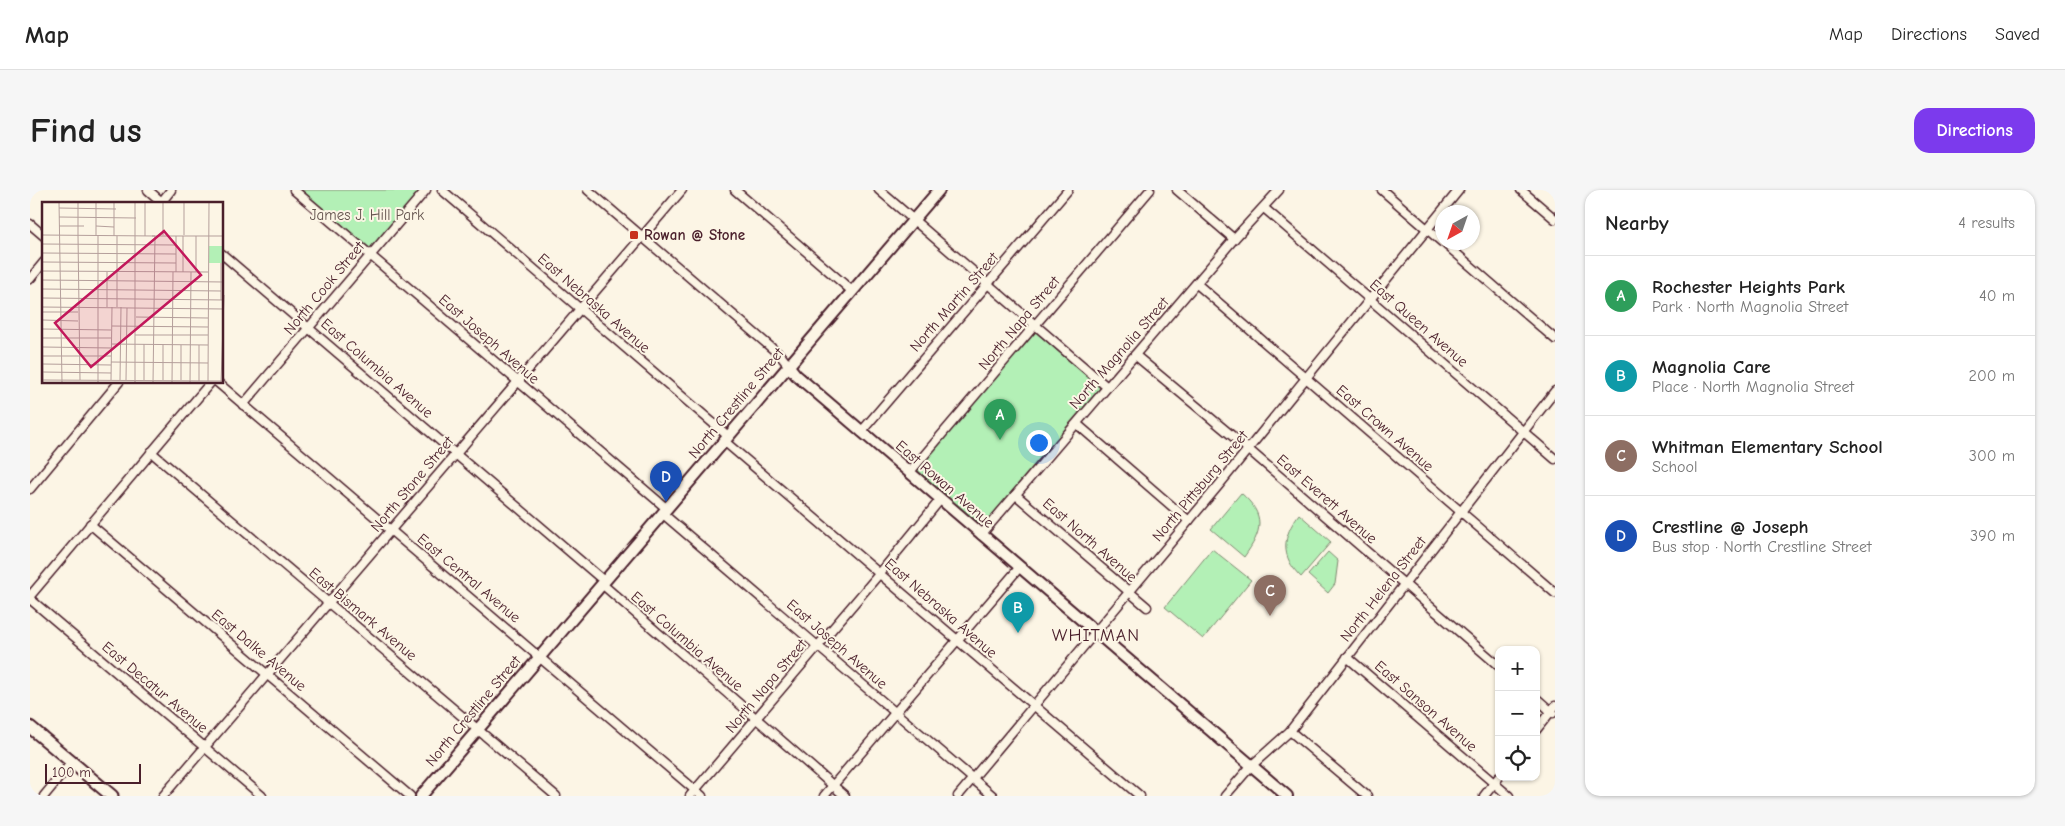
<!DOCTYPE html>
<html lang="en">
<head>
<meta charset="utf-8">
<style>
	:root { --surface:#fff; --page:#f6f6f6; --text:#222; --muted:#767676; --line:#e0e0e0; --accent:#7c3aed }
	body { margin:0; font-family:"Comic Neue",sans-serif; background:var(--page); color:var(--text) }
	.controls { position:absolute; right:15px; bottom:15px; display:grid; overflow:hidden; border-radius:10px; box-shadow:0 1px 4px #0004 }
	.controls button { width:45px; height:45px; display:grid; place-items:center; padding:0; border:0; border-bottom:1px solid var(--line); background:var(--surface); color:var(--text); font:25px sans-serif }
	.compass { position:absolute; left:1405px; top:15px; width:45px; height:45px; border-radius:50%; background:var(--surface); box-shadow:0 1px 4px #0004; rotate:220deg }
	.scale { position:absolute; left:15px; bottom:12px; width:96px; box-sizing:border-box; padding-left:5px; border:2px solid #4a1f2b; border-top:0; font-size:14px; line-height:18px; white-space:nowrap; color:#4a1f2b; -webkit-text-stroke:4px #fcf5e5; paint-order:stroke }
	.you { position:absolute; left:1008px; top:252px; width:18px; height:18px; margin:-12px; border:4px solid #fff; border-radius:50%; background:#1a73e8; box-shadow:0 0 0 8px #1a73e833 }
	.badge { display:grid; place-items:center; width:32px; height:32px; border-radius:50%; background:var(--accent); color:#fff; font-size:16px; font-weight:700 }
	.pin { position:absolute; translate:-50% -41px; filter:drop-shadow(0 1px 2px #0008) }
	.pin::after { content:''; position:absolute; top:26px; width:18px; height:15px; background:inherit; clip-path:polygon(0 0,100% 0,50% 100%) }
	.list { margin:0; padding:0; list-style:none }
	h2 { display:flex; justify-content:space-between; align-items:center; height:65px; margin:0; padding:0 20px; font-size:21px }
	h2 small { font-size:16px; font-weight:400; color:var(--muted) }
	.list li { display:grid; grid-template-columns:32px 1fr auto; gap:15px; align-items:center; box-sizing:border-box; height:80px; padding:0 20px; border-top:1px solid var(--line) }
	.list b { display:block; font-size:19px; white-space:nowrap }
	.list p { margin:0; font-size:16px; white-space:nowrap; color:var(--muted) }
	.list em { font-size:16px; font-style:normal; color:var(--muted) }
	.icon { flex:none; width:28px; height:28px; fill:none; stroke:currentColor; stroke-width:2; stroke-linecap:round; stroke-linejoin:round }
	.map { position:relative; flex:none; width:1525px; height:606px; overflow:hidden; border-radius:15px }
	header { display:flex; align-items:center; gap:30px; box-sizing:border-box; height:70px; padding:0 25px; background:var(--surface); border-bottom:1px solid var(--line) }
	header strong { font-size:24px }
	nav { display:flex; gap:28px; margin-inline-start:auto; font-size:18px }
	.intro { display:flex; align-items:center; justify-content:space-between; box-sizing:border-box; height:120px; padding:0 30px }
	h1 { margin:0; font-size:35px }
	.button { padding:12px 22px; border-radius:15px; background:var(--accent); color:#fff; font-size:18px; font-weight:700 }
	main { display:flex; gap:30px; padding:0 30px }
	aside { flex:1; background:var(--surface); border-radius:15px; box-shadow:0 1px 4px #0004 }
	.map>svg:first-child { display:block }
	.green { fill:#b3f0b6; stroke:#7e8870 }
	.lines { fill:none; stroke-linecap:round; stroke-linejoin:round }
	.street-casing { stroke:#4a1f2b; stroke-width:11 }
	.secondary-casing { stroke:#4a1f2b; stroke-width:14 }
	.primary-casing { stroke:#4a1f2b; stroke-width:15 }
	.street { stroke:#fcf5e5; stroke-width:8 }
	.secondary { stroke:#fcf5e5; stroke-width:10 }
	.primary { stroke:#fcf5e5; stroke-width:11 }
	.poi-dot { fill:#c8321e; stroke:#fcf5e5; stroke-width:2 }
	.labels { text-anchor:middle; stroke-width:4; stroke-linejoin:round; paint-order:stroke }
	.park-label { font-size:15px; fill:#64534e; stroke:#fcf5e5 }
	.poi-label { font-size:15px; font-weight:bold; fill:#4a1f2b; stroke:#fcf5e5; text-anchor:start }
	.street-label { font-size:15px; fill:#4a1f2b; stroke:#fcf5e5 }
	.quarter-label { font-size:18px; letter-spacing:1px; fill:#4a1f2b; stroke:#fcf5e5 }
	.inset-road { fill:none; stroke:#b59f9b; stroke-width:1 }
	.view { fill:#c2185b; fill-opacity:0.15; stroke:#c2185b; stroke-width:2.5 }
	.inset-edge { fill:none; stroke:#4a1f2b; stroke-width:2.5 }
</style>
</head>
<body>
<header>
<strong>Map</strong>
<nav><a>Map</a><a>Directions</a><a>Saved</a></nav>
</header>
<div class="intro"><h1>Find us</h1><a class="button">Directions</a></div>
<main>
<div class="map">
<svg width="1525" height="606" viewBox="0 0 1525 606">
	<rect width="100%" height="100%" fill="#fcf5e5"/>
	<filter id="ink" filterUnits="userSpaceOnUse"><feTurbulence type="fractalNoise" baseFrequency=".02" numOctaves="2"/><feDisplacementMap in="SourceGraphic" scale="10" xChannelSelector="R" yChannelSelector="G"/><feConvolveMatrix kernelMatrix="1 2 1 2 8 2 1 2 1" color-interpolation-filters="sRGB"/></filter>
	<g filter="url(#ink)">
		<g class="green">
			<polygon points="271,0 391,0 340,58"/>
			<polygon points="1004,141 1070,197 1070,201 956,334 951,336 887,282 887,279"/>
			<path d="M 1211,303 C 1236,325 1233,341 1214,367 L 1181,339 Z"/>
			<path d="M 1269,324 L 1301,352 L 1271,387 C 1250,366 1252,347 1269,324 Z"/>
			<polygon points="1182,359 1221,390 1173,449 1135,417"/>
			<polygon points="1298,362 1308,371 1305,394 1298,403 1278,385"/>
		</g>
		<g class="lines">
			<g class="street-casing">
				<g id="street">
					<polyline points="118,0 134,14"/>
					<polyline points="264,0 636,318"/>
					<polyline points="412,0 698,246"/>
					<polyline points="558,0 751,166 758,175"/>
					<polyline points="705,0 822,101"/>
					<polyline points="849,0 1077,197"/>
					<polyline points="1147,0 1204,49"/>
					<polyline points="1352,0 1412,52"/>
					<polyline points="1491,0 1525,29"/>
					<polyline points="130,14 141,0"/>
					<polyline points="1234,18 1525,269"/>
					<polyline points="0,34 14,46"/>
					<polyline points="1413,52 1525,149"/>
					<polyline points="192,64 574,391"/>
					<polyline points="0,89 14,72"/>
					<polyline points="1167,94 1525,403"/>
					<polyline points="1105,165 1218,259 1469,476"/>
					<polyline points="187,192 672,606"/>
					<polyline points="213,215 396,0"/>
					<polyline points="1047,234 1159,331"/>
					<polyline points="831,242 1038,0"/>
					<polyline points="694,251 1110,606"/>
					<polyline points="121,262 526,606"/>
					<polyline points="879,283 1120,0"/>
					<polyline points="0,299 89,192"/>
					<polyline points="986,305 1117,417"/>
					<polyline points="632,323 963,606"/>
					<polyline points="60,334 380,606"/>
					<polyline points="951,345 1204,49 1249,0"/>
					<polyline points="572,394 815,606"/>
					<polyline points="0,406 181,192"/>
					<polyline points="0,409 232,606"/>
					<polyline points="1317,467 1479,606"/>
					<polyline points="1506,508 1523,523"/>
					<polyline points="1506,540 1525,516"/>
					<polyline points="1260,541 1337,606"/>
					<polyline points="14,606 42,572"/>
					<polyline points="133,606 652,0"/>
					<polyline points="660,606 850,383 910,310"/>
					<polyline points="794,606 989,378"/>
					<polyline points="928,606 1189,295 1429,0"/>
					<polyline points="1195,606 1221,576 1260,541 1525,201"/>
					<polyline points="1454,606 1469,587"/>
				</g>
			</g>
			<g class="secondary-casing">
				<g id="secondary">
					<polyline points="758,175 766,185 1257,606"/>
					<polyline points="391,606 909,0"/>
				</g>
			</g>
			<g class="primary-casing">
				<polyline id="primary" points="0,537 82,606"/>
			</g>
			<use href="#street" class="street"/>
			<use href="#secondary" class="secondary"/>
			<use href="#primary" class="primary"/>
		</g>
	</g>
	<rect class="poi-dot" x="599" y="40" width="10" height="10" rx="2.5"/>
	<g class="labels">
		<g class="park-label">
			<text x="337" y="30">James J. Hill Park</text>
		</g>
		<g class="poi-label">
			<text x="614" y="50">Rowan @ Stone</text>
		</g>
		<g class="street-label">
			<text transform="translate(294 98) rotate(-50)" y="5">North Cook Street</text>
			<text transform="translate(924 112) rotate(-49)" y="5">North Martin Street</text>
			<text transform="translate(564 113) rotate(41)" y="5">East Nebraska Avenue</text>
			<text transform="translate(989 133) rotate(-50)" y="5">North Napa Street</text>
			<text transform="translate(1389 133) rotate(41)" y="5">East Queen Avenue</text>
			<text transform="translate(459 149) rotate(41)" y="5">East Joseph Avenue</text>
			<text transform="translate(1089 163) rotate(-49)" y="5">North Magnolia Street</text>
			<text transform="translate(347 178) rotate(41)" y="5">East Columbia Avenue</text>
			<text transform="translate(706 213) rotate(-50)" y="5">North Crestline Street</text>
			<text transform="translate(1355 238) rotate(41)" y="5">East Crown Avenue</text>
			<text transform="translate(382 294) rotate(-50)" y="5">North Stone Street</text>
			<text transform="translate(915 294) rotate(41)" y="5">East Rowan Avenue</text>
			<text transform="translate(1170 296) rotate(-50)" y="5">North Pittsburg Street</text>
			<text transform="translate(1297 309) rotate(41)" y="5">East Everett Avenue</text>
			<text transform="translate(1060 350) rotate(41)" y="5">East North Avenue</text>
			<text transform="translate(439 388) rotate(40)" y="5">East Central Avenue</text>
			<text transform="translate(1353 399) rotate(-52)" y="5">North Helena Street</text>
			<text transform="translate(911 418) rotate(41)" y="5">East Nebraska Avenue</text>
			<text transform="translate(333 424) rotate(40)" y="5">East Bismark Avenue</text>
			<text transform="translate(657 451) rotate(41)" y="5">East Columbia Avenue</text>
			<text transform="translate(807 454) rotate(41)" y="5">East Joseph Avenue</text>
			<text transform="translate(229 460) rotate(40)" y="5">East Dalke Avenue</text>
			<text transform="translate(736 496) rotate(-50)" y="5">North Napa Street</text>
			<text transform="translate(125 497) rotate(40)" y="5">East Decatur Avenue</text>
			<text transform="translate(1396 516) rotate(41)" y="5">East Sanson Avenue</text>
			<text transform="translate(443 521) rotate(-50)" y="5">North Crestline Street</text>
		</g>
		<g class="quarter-label">
			<text x="1066" y="451">WHITMAN</text>
		</g>
	</g>
	<g transform="translate(12 12)">
		<rect width="181" height="181" fill="#fcf5e5"/>
		<path d="M 167,44 L 181,44 L 181,61 L 167,61 Z" fill="#b3f0b6"/>
		<path class="inset-road" d="M 17,0 L 20,181M 103,0 L 103,34M 121,0 L 121,33M 17,6 L 74,7M 17,15 L 94,16M 17,24 L 42,24M 54,24 L 72,25M 0,33 L 113,34M 36,33 L 38,178M 36,33 L 36,0M 142,33 L 142,0M 54,34 L 54,0M 56,34 L 56,181M 72,34 L 72,0M 110,34 L 182,34M 141,34 L 141,70M 0,42 L 134,43M 0,51 L 134,52M 0,60 L 134,61M 0,69 L 166,70M 134,70 L 134,34M 154,70 L 154,34M 0,78 L 94,79M 94,79 L 182,80M 0,87 L 94,88M 94,88 L 179,89M 0,96 L 94,97M 94,97 L 182,98M 179,98 L 179,61M 0,105 L 182,107M 0,105 L 1,181M 65,105 L 65,70M 75,105 L 75,34M 0,110 L 36,110M 94,115 L 166,116M 1,118 L 36,119M 70,124 L 166,125M 1,127 L 69,128M 93,133 L 166,133M 1,136 L 69,136M 69,142 L 166,143M 1,145 L 69,146M 1,154 L 69,154M 69,160 L 166,161M 1,162 L 69,163M 1,170 L 69,171M 0,178 L 182,179M 69,178 L 70,105M 78,178 L 79,105M 84,178 L 85,106M 102,178 L 102,142M 121,178 L 121,142M 139,178 L 139,143M 157,179 L 157,143M 166,179 L 167,0M 93,180 L 93,0M 111,181 L 113,34M 130,181 L 131,70M 148,181 L 149,70M 179,181 L 182,93"/>
		<path class="view" d="M 122,29 L 159,73 L 49,165 L 13,121 Z"/>
		<rect width="181" height="181" class="inset-edge"/>
	</g>
</svg>
<div class="controls">
<button>+</button>
<button>−</button>
<button><svg class="icon" aria-label="locate" viewBox="0 0 24 24"><circle cx="12" cy="12" r="6"/><path d="M12 2v4M12 18v4M2 12h4M18 12h4"/></svg></button>
</div>
<svg class="compass" viewBox="-18 -18 36 36"><path d="M0-13l5 13h-10z" fill="#e53935"/><path d="M0 13l5-13h-10z" fill="#767676"/></svg>
<div class="scale">100 m</div>
<div class="you"></div>
<div class="pin badge" style="left:970px;top:250px;background:#2e9e5b">A</div>
<div class="pin badge" style="left:988px;top:443px;background:#0f9aa8">B</div>
<div class="pin badge" style="left:1240px;top:426px;background:#8d6e63">C</div>
<div class="pin badge" style="left:636px;top:312px;background:#1a4fb4">D</div>
</div>
<aside>
<h2>Nearby<small>4 results</small></h2>
<ul class="list">
<li><span class="badge" style="background:#2e9e5b">A</span><div><b>Rochester Heights Park</b><p>Park · North Magnolia Street</p></div><em>40 m</em></li>
<li><span class="badge" style="background:#0f9aa8">B</span><div><b>Magnolia Care</b><p>Place · North Magnolia Street</p></div><em>200 m</em></li>
<li><span class="badge" style="background:#8d6e63">C</span><div><b>Whitman Elementary School</b><p>School</p></div><em>300 m</em></li>
<li><span class="badge" style="background:#1a4fb4">D</span><div><b>Crestline @ Joseph</b><p>Bus stop · North Crestline Street</p></div><em>390 m</em></li>
</ul>
</aside>
</main>
</body>
</html>
